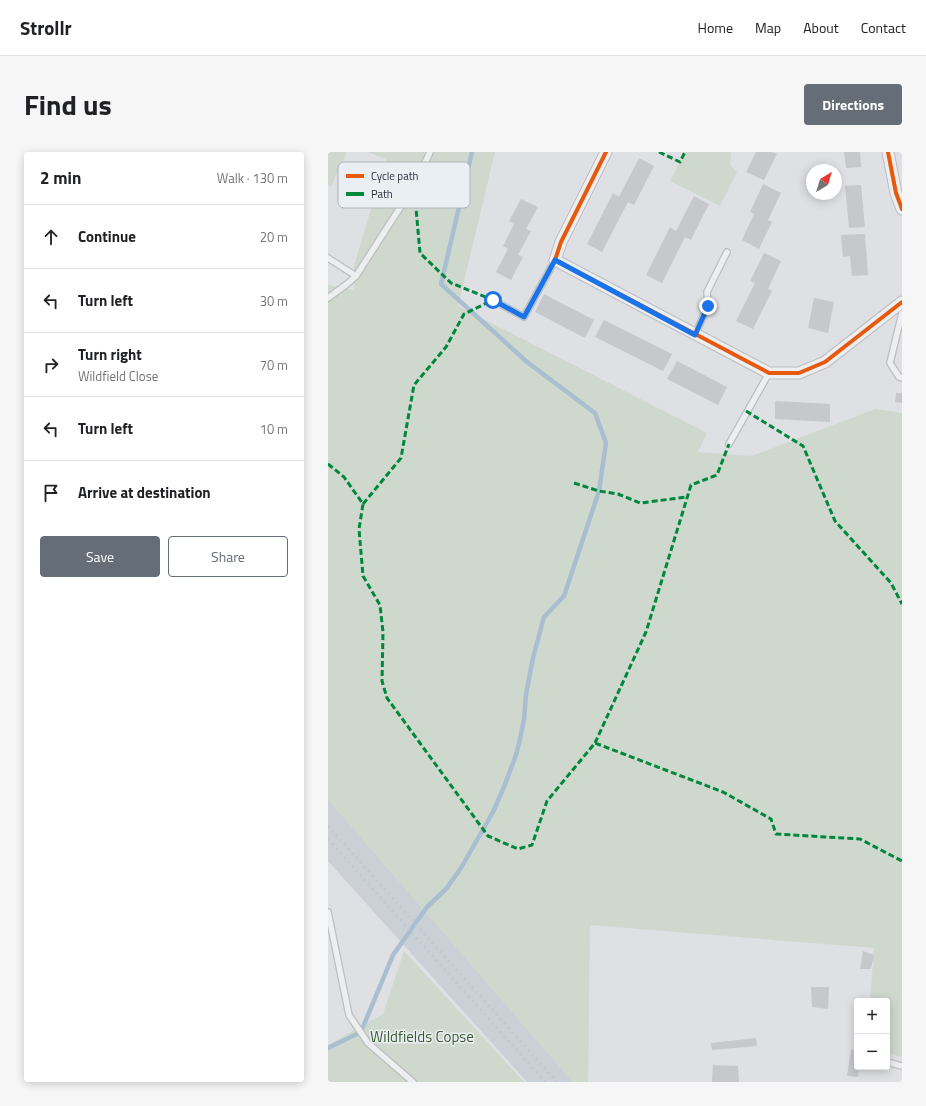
<!DOCTYPE html>
<html lang="en">
<head>
<meta charset="utf-8">
<style>
	:root { --surface:#fff; --page:#f6f6f6; --text:#202124; --muted:#757577; --line:#e0e0e0; --accent:#656d77 }
	body { margin:0; font-family:"Titillium Web",sans-serif; background:var(--page); color:var(--text) }
	.controls { position:absolute; right:12px; bottom:12px; display:grid; overflow:hidden; border-radius:4px; box-shadow:0 2px 10px #0003 }
	.controls button { width:36px; height:36px; display:grid; place-items:center; padding:0; border:0; border-bottom:1px solid var(--line); background:var(--surface); color:var(--text); font:20px sans-serif }
	.compass { position:absolute; left:478px; top:12px; width:36px; height:36px; border-radius:50%; background:var(--surface); box-shadow:0 2px 10px #0003; rotate:38deg }
	.stop { position:absolute; width:12px; height:12px; margin:-9px; border:3px solid #1a73e8; border-radius:50%; background:#fff }
	.stop.end { background:#1a73e8; border-color:#fff; box-shadow:0 1px 4px #0008 }
	.list { margin:0; padding:0; list-style:none }
	h2 { display:flex; justify-content:space-between; align-items:center; height:52px; margin:0; padding:0 16px; font-size:17px }
	h2 small { font-size:13px; font-weight:400; color:var(--muted) }
	.list li { display:grid; grid-template-columns:26px 1fr auto; gap:12px; align-items:center; box-sizing:border-box; height:64px; padding:0 16px; border-top:1px solid var(--line) }
	.list b { display:block; font-size:15px; white-space:nowrap }
	.list p { margin:0; font-size:13px; white-space:nowrap; color:var(--muted) }
	.list em { font-size:13px; font-style:normal; color:var(--muted) }
	.actions { display:flex; gap:8px; padding:12px 16px }
	.actions a { flex:1; padding:9px 0; border:1px solid var(--accent); border-radius:4px; text-align:center; font-size:14px; color:var(--accent) }
	.actions .main { background:var(--accent); color:#fff }
	.icon { flex:none; width:22px; height:22px; fill:none; stroke:currentColor; stroke-width:2; stroke-linecap:round; stroke-linejoin:round }
	.map { position:relative; flex:none; width:574px; height:930px; overflow:hidden; border-radius:4px }
	header { display:flex; align-items:center; gap:24px; box-sizing:border-box; height:56px; padding:0 20px; background:var(--surface); border-bottom:1px solid var(--line) }
	header strong { font-size:19px }
	nav { display:flex; gap:22px; margin-inline-start:auto; font-size:14px }
	.intro { display:flex; align-items:center; justify-content:space-between; box-sizing:border-box; height:96px; padding:0 24px }
	h1 { margin:0; font-size:28px }
	.button { padding:10px 18px; border-radius:4px; background:var(--accent); color:#fff; font-size:14px; font-weight:700 }
	main { display:flex; gap:24px; padding:0 24px }
	aside { flex:1; background:var(--surface); border-radius:4px; box-shadow:0 2px 10px #0003 }
	.map>svg:first-child { display:block }
	.built { fill:#cbd0d7 }
	.green { fill:#cfd8cd }
	.lines { fill:none; stroke-linecap:round; stroke-linejoin:round }
	.stream { stroke:#aabed1; stroke-width:4.5 }
	.building { fill:#c6c8cb }
	.lane-casing { stroke:#bcbec1; stroke-width:8 }
	.street-casing { stroke:#bcbec1; stroke-width:13 }
	.lane { stroke:#edeef0; stroke-width:5.5 }
	.street { stroke:#edeef0; stroke-width:11 }
	.rail { stroke:#c6c8cb; stroke-width:3; stroke-dasharray:2 4; stroke-linecap:butt }
	.quiet { stroke:#00873e; stroke-width:3; stroke-dasharray:6 3; stroke-linecap:butt }
	.cycleway-casing { stroke:#eaeff4; stroke-width:6 }
	.cycleway { stroke:#e8590c; stroke-width:4 }
	.route { stroke:#1a73e8; stroke-width:5 }
	.labels { text-anchor:middle; stroke-width:3; stroke-linejoin:round; paint-order:stroke }
	.park-label { font-size:15px; fill:#3b5931; stroke:#eaeff4 }
	.key { fill:#eaeff4; stroke:#afb5bd; stroke-width:1 }
	.key-label { font-size:11px; fill:#242f3d }
</style>
</head>
<body>
<header>
<strong>Strollr</strong>
<nav><a>Home</a><a>Map</a><a>About</a><a>Contact</a></nav>
</header>
<div class="intro"><h1>Find us</h1><a class="button">Directions</a></div>
<main>
<aside>
<h2>2 min<small>Walk · 130 m</small></h2>
<ul class="list">
<li><svg class="icon" aria-label="ahead" viewBox="0 0 24 24"><path d="M12 20V5M6 11l6-6 6 6"/></svg><div><b>Continue</b></div><em>20 m</em></li>
<li><svg class="icon" aria-label="left" viewBox="0 0 24 24"><path d="M17 20v-9H6M10 6l-5 5 5 5"/></svg><div><b>Turn left</b></div><em>30 m</em></li>
<li><svg class="icon" aria-label="right" viewBox="0 0 24 24"><path d="M7 20v-9h11M14 6l5 5-5 5"/></svg><div><b>Turn right</b><p>Wildfield Close</p></div><em>70 m</em></li>
<li><svg class="icon" aria-label="left" viewBox="0 0 24 24"><path d="M17 20v-9H6M10 6l-5 5 5 5"/></svg><div><b>Turn left</b></div><em>10 m</em></li>
<li><svg class="icon" aria-label="arrive" viewBox="0 0 24 24"><path d="M6 21V4h12l-3 4 3 4H6"/></svg><div><b>Arrive at destination</b></div></li>
</ul>
<div class="actions"><a class="main">Save</a><a>Share</a></div>
</aside>
<div class="map">
<svg width="574" height="930" viewBox="0 0 574 930">
	<rect width="100%" height="100%" fill="#dee0e3"/>
	<polygon class="built" points="0,647 245,930 199,930 0,709"/>
	<g class="green">
		<polygon points="0,0 19,0 3,35 0,33"/>
		<polygon points="40,0 167,0 130,154 379,281 370,300 424,304 547,257 574,261 574,905 559,901 559,849 542,849 546,796 262,773 260,930 245,930 0,648 0,133 26,138 26,114 58,7"/>
		<polygon points="357,0 403,0 402,13 409,20 392,54 342,29"/>
		<polygon points="76,799 196,930 0,930 0,893 55,862"/>
	</g>
	<g class="lines">
		<g class="stream">
			<polyline points="35,875 65,803 99,755 118,737 133,716 165,660 176,635 188,603 192,587 196,567 198,542 205,506 216,465 236,444 271,339 278,291 267,261 199,210 113,132 144,0"/>
			<polyline points="0,896 31,881"/>
		</g>
	</g>
	<g class="building">
		<polygon points="428,0 444,0 449,2 436,28 418,20"/>
		<polygon points="516,0 532,0 533,15 518,16"/>
		<polygon points="311,6 326,14 306,53 300,50 274,100 259,92 285,41 291,45"/>
		<polygon points="435,32 453,41 440,68 444,70 431,97 414,88 426,62 422,60"/>
		<polygon points="533,33 537,75 521,76 517,34"/>
		<polygon points="366,44 381,52 363,88 357,85 334,131 318,123 342,75 348,79"/>
		<polygon points="193,47 210,55 198,77 203,79 190,103 195,105 183,128 168,120 180,97 175,94 186,72 181,69"/>
		<polygon points="537,82 540,123 524,124 522,104 515,105 513,83"/>
		<polygon points="436,101 453,109 440,137 444,139 425,177 408,169 427,131 422,129"/>
		<polygon points="216,142 266,168 257,186 207,160"/>
		<polygon points="486,146 506,150 500,181 480,176"/>
		<polygon points="276,168 344,202 335,219 267,185"/>
		<polygon points="349,209 399,235 390,253 339,227"/>
		<polygon points="568,241 574,241 574,251 567,250"/>
		<polygon points="447,249 502,252 502,270 447,267"/>
		<polygon points="535,799 546,803 543,817 532,817"/>
		<polygon points="483,835 501,835 500,857 484,855"/>
		<polygon points="428,886 429,894 384,898 383,891"/>
		<polygon points="523,897 529,898 529,915 531,915 530,925 519,924"/>
		<polygon points="385,913 410,914 411,930 384,930"/>
	</g>
	<g class="lines">
		<g class="lane-casing">
			<g id="lane">
				<polyline points="0,106 28,124"/>
				<polyline points="0,146 19,132 28,124 86,34 102,0"/>
				<polyline points="165,148 196,165 227,108"/>
				<polyline points="574,161 562,211 571,225 574,226"/>
				<polyline points="367,183 380,154 379,140 399,100"/>
				<polyline points="401,292 441,221"/>
				<polyline points="0,760 21,863 40,891 85,930"/>
				<polyline points="559,910 574,914"/>
			</g>
		</g>
		<g class="street-casing">
			<g id="street">
				<polyline points="278,0 233,90 227,108 441,221 471,221 497,210 574,150"/>
				<polyline points="560,0 568,41 574,57"/>
			</g>
		</g>
		<use href="#lane" class="lane"/>
		<use href="#street" class="street"/>
		<g class="rail">
			<polyline points="0,674 229,930"/>
			<polyline points="0,687 217,930"/>
		</g>
		<g class="quiet">
			<polyline points="331,0 352,10 357,0"/>
			<polyline points="418,259 475,294 507,369 563,431 574,452"/>
			<polyline points="0,312 16,325 35,352 31,377 35,424 52,453 55,480 54,529 59,546 160,684 190,697 204,693 219,649 267,591 395,640 443,667 448,682 532,687 574,709"/>
			<polyline points="246,331 271,339 290,342 312,351 359,345"/>
			<polyline points="35,352 73,306 86,233 118,195 136,162 165,148 123,131 92,101 86,34"/>
			<polyline points="267,591 318,480 363,333 389,323 401,292"/>
		</g>
		<g class="cycleway-casing">
			<g id="cycleway">
				<polyline points="278,0 233,90 227,108 441,221 471,221 497,210 574,150"/>
				<polyline points="560,0 568,41 574,57"/>
			</g>
		</g>
		<use href="#cycleway" class="cycleway"/>
	</g>
	<g class="lines">
		<polyline class="route" points="165,148 196,165 227,108 367,183 380,154"/>
	</g>
	<g class="labels">
		<g class="park-label">
			<text x="94" y="890">Wildfields Copse</text>
		</g>
	</g>
	<rect x="10" y="10" width="132" height="46" rx="6" class="key"/>
	<rect x="18" y="22" width="18" height="4" fill="#e8590c"/>
	<rect x="18" y="40" width="18" height="4" fill="#00873e"/>
	<g class="key-label">
		<text x="43" y="28">Cycle path</text>
		<text x="43" y="46">Path</text>
	</g>
</svg>
<div class="controls">
<button>+</button>
<button>−</button>
</div>
<svg class="compass" viewBox="-18 -18 36 36"><path d="M0-13l5 13h-10z" fill="#e53935"/><path d="M0 13l5-13h-10z" fill="#757577"/></svg>
<div class="stop" style="left:165px;top:148px"></div>
<div class="stop end" style="left:380px;top:154px"></div>
</div>
</main>
</body>
</html>
